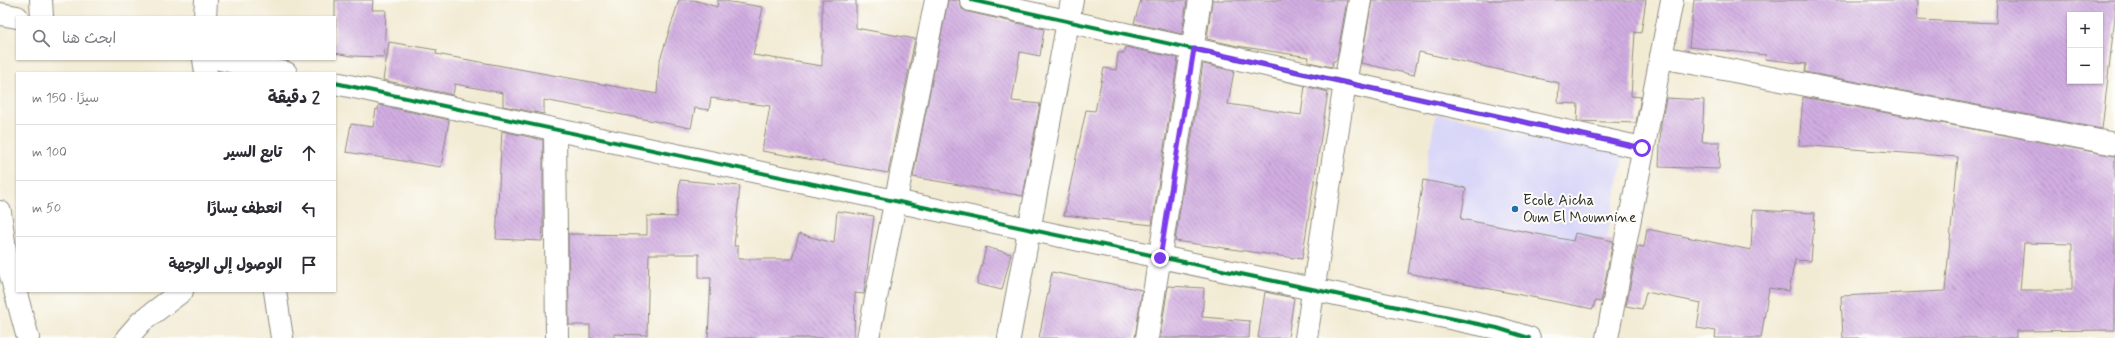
<!DOCTYPE html>
<html lang="ar">
<head>
<meta charset="utf-8">
<style>
	:root { --surface:#fff; --page:#f2f2f3; --text:#2b2b33; --muted:#7c7c81; --line:#e1e1e2 }
	body { margin:0; font-family:Mynerve,"Playpen Sans Arabic",sans-serif; background:var(--page); color:var(--text); direction:rtl }
	.controls { position:absolute; right:12px; top:12px; display:grid; overflow:hidden; border-radius:0px; box-shadow:0 1px 3px #0004 }
	.controls button { width:36px; height:36px; display:grid; place-items:center; padding:0; border:0; border-bottom:1px solid var(--line); background:var(--surface); color:var(--text); font:20px sans-serif }
	.stop { position:absolute; width:12px; height:12px; margin:-9px; border:3px solid #7c3aed; border-radius:50%; background:#fff }
	.stop.end { background:#7c3aed; border-color:#fff; box-shadow:0 1px 4px #0008 }
	.list { margin:0; padding:0; list-style:none }
	h2 { display:flex; justify-content:space-between; align-items:center; height:52px; margin:0; padding:0 16px; font-size:17px }
	h2 small { font-size:13px; font-weight:400; color:var(--muted) }
	.list li { display:grid; grid-template-columns:26px 1fr auto; gap:12px; align-items:center; box-sizing:border-box; height:56px; padding:0 16px; border-top:1px solid var(--line) }
	.list b { display:block; font-size:15px; white-space:nowrap }
	.list em { font-size:13px; font-style:normal; color:var(--muted) }
	.icon { flex:none; width:22px; height:22px; fill:none; stroke:currentColor; stroke-width:2; stroke-linecap:round; stroke-linejoin:round }
	.map { position:relative; flex:none; width:2115px; height:338px; overflow:hidden; direction:ltr }
	.search { position:absolute; background:var(--surface); box-shadow:0 1px 3px #0004; left:16px; top:16px; width:320px; height:44px; display:flex; align-items:center; gap:10px; box-sizing:border-box; padding:0 14px; border-radius:0px; color:var(--muted); font-size:15px }
	.panel { position:absolute; background:var(--surface); box-shadow:0 1px 3px #0004; left:16px; top:72px; width:320px; height:220px; border-radius:0px; direction:rtl }
	.map>svg:first-child { display:block }
	.built { fill:#d9d7f8 }
	.building { fill:url(#building-back-hatch); fill-rule:evenodd }
	.lines { fill:none; stroke-linecap:round; stroke-linejoin:round }
	.minor-casing { stroke:#8e8b80; stroke-width:24 }
	.tertiary-casing { stroke:#8e8b80; stroke-width:24 }
	.minor { stroke:#fff; stroke-width:22 }
	.tertiary { stroke:#fff; stroke-width:22 }
	.cycleway-casing { stroke:#fdfcf7; stroke-width:6 }
	.cycleway { stroke:#00873e; stroke-width:4 }
	.route { stroke:#7c3aed; stroke-width:5 }
	.poi-dot { fill:#1f6fb2; stroke:#fdfcf7; stroke-width:1.5 }
	.labels { text-anchor:middle; stroke-width:4; stroke-linejoin:round; paint-order:stroke }
	.poi-label { font-size:15px; fill:#2b2b2b; stroke:#fdfcf7; text-anchor:start }
</style>
</head>
<body>
<div class="map">
<svg width="2115" height="338" viewBox="0 0 2115 338">
	<defs>
		<pattern id="building-back-hatch" width="6" height="6" patternUnits="userSpaceOnUse"><rect width="6" height="6" fill="#d2aee2"/><path d="M-1 5l2 2M0 0l6 6M5-1l2 2" fill="none" stroke="#ab8eb7"/></pattern>
	</defs>
	<rect width="100%" height="100%" fill="#fdfcf7"/>
	<filter id="ink" filterUnits="userSpaceOnUse"><feTurbulence type="fractalNoise" baseFrequency=".025" numOctaves="2"/><feDisplacementMap in="SourceGraphic" scale="8" xChannelSelector="R" yChannelSelector="G"/><feConvolveMatrix kernelMatrix="1 2 1 2 8 2 1 2 1" color-interpolation-filters="sRGB"/></filter>
	<filter id="wash" filterUnits="userSpaceOnUse"><feTurbulence type="fractalNoise" baseFrequency=".012" numOctaves="4" result="noise"/><feDisplacementMap in="SourceGraphic" scale="16" xChannelSelector="R" yChannelSelector="G"/><feGaussianBlur stdDeviation="0.9" result="paint"/><feColorMatrix in="noise" values="0 0 0 0 0 0 0 0 0 0 0 0 0 0 0 0 0 1.4 0 .05"/><feComposite in="paint" operator="in"/></filter>
	<g filter="url(#wash)">
		<rect width="100%" height="100%" fill="#f2ebd4"/>
		<polygon class="built" points="1436,113 1624,153 1593,309 1408,273"/>
		<g id="blocks">
			<g class="building">
				<polygon points="335,0 373,0 372,10 386,10 384,57 351,56 335,53"/>
				<polygon points="679,0 694,0 717,7 718,0 763,7 753,55 822,66 822,0 856,0 856,28 915,39 888,173 762,151 770,106 711,98 709,110 695,108 691,128 544,100 544,114 503,106 503,93 455,84 453,95 383,80 389,42 437,50 436,54 657,94 659,63"/>
				<polygon points="948,0 959,0 962,9 968,12 1044,29 1040,56 1020,52 1012,101 1040,104 1023,196 913,177"/>
				<polygon points="1141,0 1187,0 1182,34 1134,23"/>
				<polygon points="1212,0 1347,0 1337,58 1335,61 1333,61 1332,67 1308,62 1309,57 1237,46 1207,39"/>
				<polygon points="1372,0 1646,0 1641,33 1635,32 1631,96 1641,97 1636,123 1577,121 1578,104 1558,103 1559,83 1419,52 1414,75 1361,63"/>
				<path d="M 1694,0 L 1918,0 L 1917,20 L 1996,23 L 1997,0 L 2115,0 L 2115,16 L 2102,129 L 1805,72 L 1806,64 L 1765,59 L 1766,55 L 1689,47 ZM 2070,15 L 2100,15 L 2100,81 L 2070,81 Z"/>
				<polygon points="1126,47 1178,58 1152,225 1064,215 1086,110 1095,111 1104,68 1116,70 1118,53 1124,53"/>
				<polygon points="1203,64 1234,71 1228,104 1301,115 1305,86 1328,92 1302,259 1175,241"/>
				<path d="M 1803,97 L 2115,156 L 2115,330 L 2016,331 L 2016,338 L 1843,338 L 1841,296 L 1945,291 L 1958,157 L 1799,145 ZM 2024,243 L 2072,244 L 2072,290 L 2020,290 Z"/>
				<polygon points="1666,98 1704,100 1702,142 1720,142 1719,169 1659,167 1661,124"/>
				<polygon points="379,105 449,120 441,167 346,152 351,124 373,127 376,109 378,110"/>
				<polygon points="502,131 543,140 543,228 542,241 496,239"/>
				<polygon points="680,180 740,186 734,246 738,246 738,259 792,259 799,234 834,243 837,211 874,216 864,294 855,293 854,338 708,338 711,278 699,278 699,254 649,254 647,335 614,334 614,338 590,338 590,325 569,325 568,234 647,235 647,216 676,217"/>
				<polygon points="1423,180 1466,188 1461,219 1573,241 1575,233 1613,241 1601,302 1595,301 1593,309 1408,273"/>
				<polygon points="1753,210 1815,213 1811,261 1795,260 1789,291 1769,288 1761,338 1715,338 1716,331 1697,328 1701,303 1646,292 1642,309 1626,306 1638,246 1644,247 1647,229 1751,250"/>
				<polygon points="986,247 1011,254 1002,290 977,284"/>
				<polygon points="1052,272 1142,290 1135,338 1039,338"/>
				<polygon points="1168,286 1204,288 1202,317 1250,321 1249,338 1160,338"/>
				<polygon points="1265,292 1294,298 1288,338 1258,338"/>
			</g>
		</g>
	</g>
	<g filter="url(#ink)">
		<use href="#blocks" fill-opacity="0" stroke="#8e8b80" stroke-width="1"/>
		<g class="lines">
			<g class="minor-casing">
				<g id="minor">
					<polyline points="41,0 42,17"/>
					<polyline points="971,0 1642,148"/>
					<polyline points="0,14 17,17"/>
					<polyline points="1661,57 2115,144"/>
					<polyline points="204,59 206,73"/>
					<polyline points="555,130 557,338"/>
					<polyline points="0,212 6,257 28,338"/>
					<polyline points="275,291 282,338"/>
					<polyline points="127,338 141,322 182,291"/>
					<polyline points="868,338 936,0"/>
					<polyline points="1009,338 1072,0"/>
					<polyline points="1147,338 1200,0"/>
					<polyline points="1306,338 1345,83 1360,0"/>
				</g>
			</g>
			<g class="tertiary-casing">
				<g id="tertiary">
					<polyline points="205,17 206,0"/>
					<polyline points="220,59 286,73"/>
					<polyline points="335,83 1497,328 1529,338"/>
					<polyline points="1607,338 1672,0"/>
				</g>
			</g>
			<use href="#minor" class="minor"/>
			<use href="#tertiary" class="tertiary"/>
			<g class="cycleway-casing">
				<g id="cycleway">
					<polyline points="971,0 1642,148"/>
					<polyline points="335,83 1497,328 1529,338"/>
				</g>
			</g>
			<use href="#cycleway" class="cycleway"/>
		</g>
	</g>
	<g class="lines" filter="url(#ink)">
		<polyline class="route" points="1160,258 1194,49 1642,148"/>
	</g>
	<circle class="poi-dot" cx="1515" cy="209" r="4"/>
	<g class="labels">
		<g class="poi-label">
			<text x="1523" y="205">Ecole Aicha<tspan x="1523" dy="17">Oum El Moumnine</tspan></text>
		</g>
	</g>
</svg>
<div class="controls">
<button>+</button>
<button>−</button>
</div>
<div class="stop" style="left:1642px;top:148px"></div>
<div class="stop end" style="left:1160px;top:258px"></div>
<div class="search"><svg class="icon" aria-label="search" viewBox="0 0 24 24"><circle cx="10" cy="10" r="6"/><path d="M15 15l6 6"/></svg>ابحث هنا</div>
<section class="panel">
<h2>2 دقيقة<small>سيرًا · 150 m</small></h2>
<ul class="list">
<li><svg class="icon" aria-label="ahead" viewBox="0 0 24 24"><path d="M12 20V5M6 11l6-6 6 6"/></svg><div><b>تابع السير</b></div><em>100 m</em></li>
<li><svg class="icon" aria-label="left" viewBox="0 0 24 24"><path d="M17 20v-9H6M10 6l-5 5 5 5"/></svg><div><b>انعطف يسارًا</b></div><em>50 m</em></li>
<li><svg class="icon" aria-label="arrive" viewBox="0 0 24 24"><path d="M6 21V4h12l-3 4 3 4H6"/></svg><div><b>الوصول إلى الوجهة</b></div></li>
</ul>
</section>
</div>
</body>
</html>
